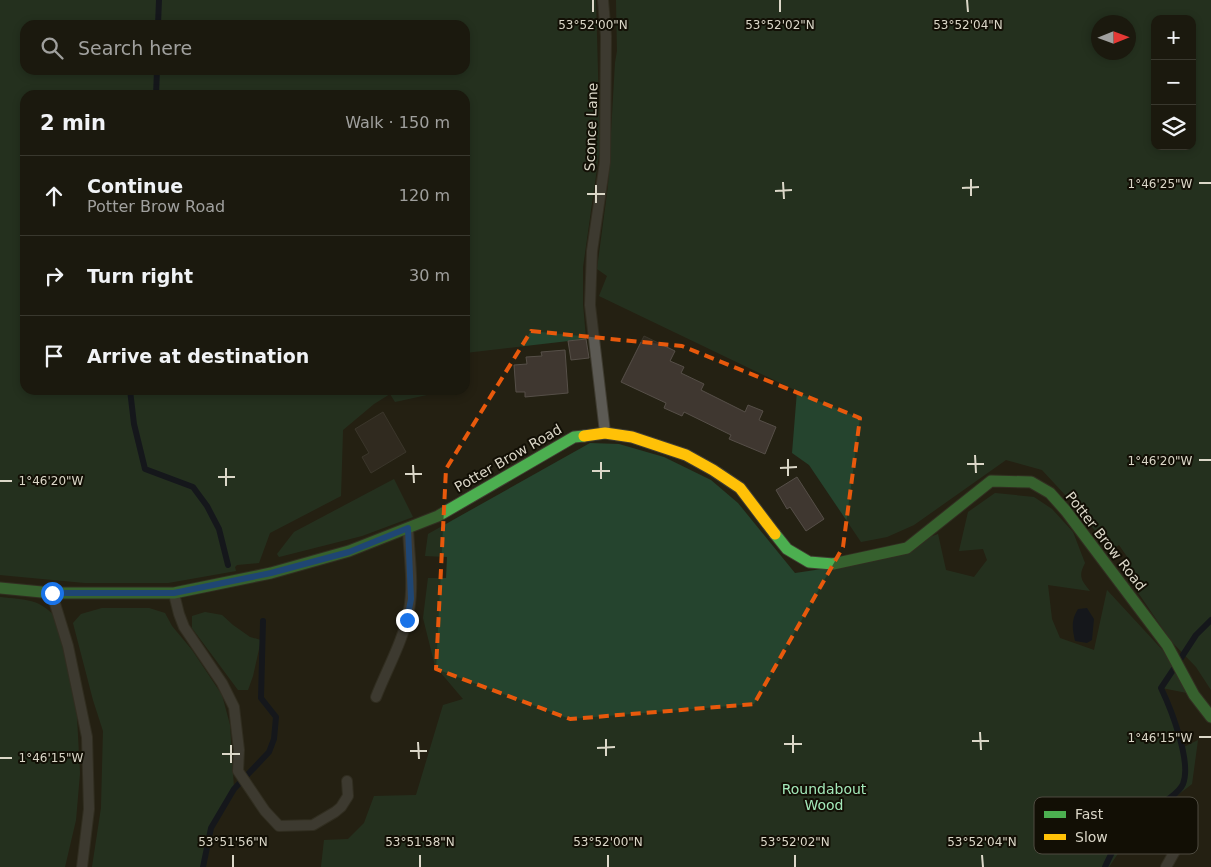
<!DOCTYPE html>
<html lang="en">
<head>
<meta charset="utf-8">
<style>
	:root { --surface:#1b190e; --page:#28261c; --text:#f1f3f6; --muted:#a0a09e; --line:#39382e }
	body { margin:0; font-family:"DejaVu Sans",sans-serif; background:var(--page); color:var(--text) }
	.controls { position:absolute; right:15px; top:15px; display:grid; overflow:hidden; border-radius:10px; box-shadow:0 2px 8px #0003 }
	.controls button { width:45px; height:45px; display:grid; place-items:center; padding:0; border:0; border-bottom:1px solid var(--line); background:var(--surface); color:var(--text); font:25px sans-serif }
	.compass { position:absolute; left:1091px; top:15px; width:45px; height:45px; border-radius:50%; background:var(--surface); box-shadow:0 2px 8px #0003; rotate:89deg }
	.stop { position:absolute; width:15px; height:15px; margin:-11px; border:4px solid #1a73e8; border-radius:50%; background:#fff }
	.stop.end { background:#1a73e8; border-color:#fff; box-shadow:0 1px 5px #0008 }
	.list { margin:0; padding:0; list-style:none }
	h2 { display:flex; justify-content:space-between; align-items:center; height:65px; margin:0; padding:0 20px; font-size:21px }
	h2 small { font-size:16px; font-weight:400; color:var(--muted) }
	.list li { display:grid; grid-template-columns:32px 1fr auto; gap:15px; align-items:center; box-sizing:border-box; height:80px; padding:0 20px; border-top:1px solid var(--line) }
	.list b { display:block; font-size:19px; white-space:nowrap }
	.list p { margin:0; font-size:16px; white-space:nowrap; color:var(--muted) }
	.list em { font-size:16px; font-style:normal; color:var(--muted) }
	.icon { flex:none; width:28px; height:28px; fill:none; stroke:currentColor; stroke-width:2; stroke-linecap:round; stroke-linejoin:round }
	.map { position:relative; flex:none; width:1211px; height:867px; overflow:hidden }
	.search { position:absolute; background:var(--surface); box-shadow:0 2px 8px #0003; left:20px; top:20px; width:450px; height:55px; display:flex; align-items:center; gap:12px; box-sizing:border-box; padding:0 18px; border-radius:15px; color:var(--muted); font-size:19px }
	.panel { position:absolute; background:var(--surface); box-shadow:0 2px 8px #0003; left:20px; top:90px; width:450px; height:305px; border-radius:15px }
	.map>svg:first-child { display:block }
	.green { fill:#25442e; fill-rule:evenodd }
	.water { fill:#030d27 }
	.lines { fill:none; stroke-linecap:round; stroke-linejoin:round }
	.stream { stroke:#030d27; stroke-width:6 }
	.building { fill:#3f3730; stroke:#564f48 }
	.lane-casing { stroke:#403d32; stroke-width:12 }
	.fast-casing { stroke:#403d32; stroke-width:13 }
	.slow-casing { stroke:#403d32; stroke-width:13 }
	.lane { stroke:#5c5a54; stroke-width:10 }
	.fast { stroke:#4caf50; stroke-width:11 }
	.slow { stroke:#ffc107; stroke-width:11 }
	.route { stroke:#1a73e8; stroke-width:6 }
	.marked { fill:none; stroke:#e8590c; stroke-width:4; stroke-dasharray:10 6; stroke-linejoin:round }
	.ticks { fill:none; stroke:#dbd7c8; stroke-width:2 }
	.labels { text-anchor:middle; stroke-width:4; stroke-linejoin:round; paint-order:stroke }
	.street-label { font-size:14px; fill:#dbd7c8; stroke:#120f05 }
	.park-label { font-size:14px; fill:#a3e8b9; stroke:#120f05 }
	.key { fill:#120f05; stroke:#4e4b40; stroke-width:1 }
	.key-label { font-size:14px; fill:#dbd7c8 }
	.ticks-label { font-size:12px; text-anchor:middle; fill:#dbd7c8; stroke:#120f05; stroke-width:4; stroke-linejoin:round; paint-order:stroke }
</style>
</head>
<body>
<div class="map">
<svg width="1211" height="867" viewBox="0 0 1211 867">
	<rect width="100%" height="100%" fill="#242113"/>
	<g class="green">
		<path d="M 0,0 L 596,0 L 600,147 L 583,267 L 583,304 L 586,339 L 465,353 L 465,95 L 25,95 L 25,390 L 445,391 L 395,402 L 390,394 L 374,404 L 343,430 L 341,496 L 270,533 L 259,563 L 237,565 L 235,567 L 236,571 L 168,583 L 85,583 L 0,575 ZM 25,25 L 465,25 L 465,70 L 25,70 Z"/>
		<path d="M 616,0 L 1211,0 L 1211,690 L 1196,667 L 1171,641 L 1118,563 L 1128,558 L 1119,545 L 1116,547 L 1108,548 L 1080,511 L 1042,470 L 1006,460 L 914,525 L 887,537 L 861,542 L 809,465 L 792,453 L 797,391 L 599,296 L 607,276 L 597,269 L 608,186 L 615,63 L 617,51 ZM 1155,19 L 1192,19 L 1192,146 L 1155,146 ZM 1098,22 L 1128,22 L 1128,52 L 1098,52 Z"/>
		<path d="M 590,443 L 619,444 L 664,457 L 711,480 L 738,503 L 795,573 L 862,563 L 938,534 L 946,570 L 974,577 L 987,560 L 983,549 L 959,551 L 968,512 L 995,493 L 1034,497 L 1052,509 L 1073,532 L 1085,563 C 1078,576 1081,580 1090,591 L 1048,585 L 1052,619 L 1060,638 L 1094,650 L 1107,590 L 1167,655 L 1187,693 L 1162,688 L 1173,713 L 1182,748 L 1198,740 L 1192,784 L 1135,828 L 1109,867 L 321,867 L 324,840 L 348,839 L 364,823 L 374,796 L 416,795 L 443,705 L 463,699 L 435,666 L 423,618 L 428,578 L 446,578 L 447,557 L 425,556 L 428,534 Z"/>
		<polygon points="394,479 413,517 362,536 279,557 277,554 294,532"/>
		<path d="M 0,597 C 25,600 40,598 57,619 L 84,717 L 77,718 L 80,773 L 76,820 L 65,867 L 0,867 Z"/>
		<polygon points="102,608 149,608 165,613 172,626 192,650 222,695 230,725 234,789 211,828 203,867 92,867 101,808 103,731 93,700 73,623 81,614"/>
		<polygon points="205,612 222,615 233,625 250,637 261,640 253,676 248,690 238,690 192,628 192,616"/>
	</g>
	<path class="water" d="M 1087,608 L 1094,619 L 1092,640 L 1087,643 L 1075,641 C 1072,628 1071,620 1078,609 Z"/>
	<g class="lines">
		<g class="stream">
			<polyline points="158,25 159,0"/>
			<polyline points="156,95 157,70"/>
			<polyline points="130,390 134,424 145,469 193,487 207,506 219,529 228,565"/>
			<polyline points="1181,658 1196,635 1211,620"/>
			<polyline points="203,867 211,828 234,789 269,752 274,739 276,717 261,698 263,621"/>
			<path d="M 1105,867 C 1112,852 1119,836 1131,824 C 1143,813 1177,798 1183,784 C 1192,762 1171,709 1161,688 L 1173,670"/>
		</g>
	</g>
	<g class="building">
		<polygon points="644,336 675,351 670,361 684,367 681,373 704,384 701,390 745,412 748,405 763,411 759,420 776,427 765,454 729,439 731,435 684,412 682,416 664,408 666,403 621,382"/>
		<polygon points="586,339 589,358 571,360 568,341"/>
		<polygon points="565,350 568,393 525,397 525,392 516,392 514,365 527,364 526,357 542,356 541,352"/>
		<polygon points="383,412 406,452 371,473 362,457 369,453 355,429"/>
		<polygon points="797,477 824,519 806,531 790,507 787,509 776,490"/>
	</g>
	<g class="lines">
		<g class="lane-casing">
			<g id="lane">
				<polyline points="603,0 606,36 605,162 592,251 590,305 605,432"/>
				<polyline points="52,594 68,646 87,737 89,809 82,867"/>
				<polyline points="174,594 179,614 184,627 222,683 234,707 239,750 238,771 265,811 279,826 313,825 335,812 341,807 348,796 347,781"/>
				<path d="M 376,697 C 387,669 404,639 409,610 C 414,584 409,555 408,529"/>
				<polyline points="1166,867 1184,835"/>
			</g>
		</g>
		<g class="fast-casing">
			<g id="fast">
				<polyline points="775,534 787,549 809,562 833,564 907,548 991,481 1031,482 1050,493 1066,511 1167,645 1194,695 1211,717"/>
				<polyline points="0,588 52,593 174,593 271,573 349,551 438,516 574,437 584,436"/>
			</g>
		</g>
		<g class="slow-casing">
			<polyline id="slow" points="584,436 605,433 632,437 686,455 713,470 740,488 775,534"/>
		</g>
		<use href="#lane" class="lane"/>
		<use href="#fast" class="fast"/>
		<use href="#slow" class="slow"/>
	</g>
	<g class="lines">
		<polyline class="route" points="52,593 174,593 271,573 349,552 408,528 411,599 407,620"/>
	</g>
	<path d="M0 0H1211V867H0ZM 531,331 L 682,346 L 860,418 L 843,547 L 754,704 L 570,719 L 436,669 L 446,469 Z" fill="#242113" fill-opacity=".55" fill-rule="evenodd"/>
	<path class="marked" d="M 531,331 L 682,346 L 860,418 L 843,547 L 754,704 L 570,719 L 436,669 L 446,469 Z"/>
	<path class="ticks" d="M 593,0 L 593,12M 780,0 L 780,12M 967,0 L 968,12M 971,179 L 971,196M 783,182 L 784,199M 1199,183 L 1211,183M 596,185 L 596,203M 962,188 L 979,187M 775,191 L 792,190M 587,194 L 605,194M 975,455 L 976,473M 788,459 L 788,476M 1199,460 L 1211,460M 601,462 L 601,479M 967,464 L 984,464M 413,465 L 414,483M 226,468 L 226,486M 780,468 L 797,467M 592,471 L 610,471M 405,474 L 422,474M 218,477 L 235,477M 0,481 L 12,481M 980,732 L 981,750M 793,735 L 793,753M 1199,737 L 1211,737M 606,739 L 606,756M 972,741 L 989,741M 418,742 L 419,759M 784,744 L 802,744M 231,745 L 231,763M 597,748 L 615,747M 410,751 L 427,751M 222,754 L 240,754M 0,758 L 12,758M 233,855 L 233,867M 420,855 L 420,867M 608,855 L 608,867M 795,855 L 795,867M 982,855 L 983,867"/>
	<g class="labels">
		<g class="street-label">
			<text transform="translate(591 127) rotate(-88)" y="5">Sconce Lane</text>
			<text transform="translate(508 458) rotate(-30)" y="5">Potter Brow Road</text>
			<text transform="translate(1106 541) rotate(52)" y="5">Potter Brow Road</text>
		</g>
		<g class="park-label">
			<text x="824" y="794">Roundabout<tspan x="824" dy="16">Wood</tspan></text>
		</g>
	</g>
	<rect x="1034" y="797" width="164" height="57" rx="8" class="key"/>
	<rect x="1044" y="811" width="22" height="7" fill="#4caf50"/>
	<rect x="1044" y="834" width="22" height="6" fill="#ffc107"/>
	<g class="key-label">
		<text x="1075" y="819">Fast</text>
		<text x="1075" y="842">Slow</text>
	</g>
	<g class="ticks-label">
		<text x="593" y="29">53°52'00"N</text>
		<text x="780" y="29">53°52'02"N</text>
		<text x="968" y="29">53°52'04"N</text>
		<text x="1160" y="188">1°46'25"W</text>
		<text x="1160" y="465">1°46'20"W</text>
		<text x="51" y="485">1°46'20"W</text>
		<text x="1160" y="742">1°46'15"W</text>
		<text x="51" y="762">1°46'15"W</text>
		<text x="233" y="846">53°51'56"N</text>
		<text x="420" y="846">53°51'58"N</text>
		<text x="608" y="846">53°52'00"N</text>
		<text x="795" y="846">53°52'02"N</text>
		<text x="982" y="846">53°52'04"N</text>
	</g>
</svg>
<div class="controls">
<button>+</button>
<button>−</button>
<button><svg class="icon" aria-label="layers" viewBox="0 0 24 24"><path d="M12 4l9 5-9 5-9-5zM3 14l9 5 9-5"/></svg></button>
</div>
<svg class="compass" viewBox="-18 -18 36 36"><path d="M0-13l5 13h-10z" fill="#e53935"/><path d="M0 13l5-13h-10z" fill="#a0a09e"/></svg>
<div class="stop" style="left:52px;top:593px"></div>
<div class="stop end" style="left:407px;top:620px"></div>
<div class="search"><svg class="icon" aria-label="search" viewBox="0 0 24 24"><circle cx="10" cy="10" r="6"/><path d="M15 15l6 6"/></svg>Search here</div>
<section class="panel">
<h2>2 min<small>Walk · 150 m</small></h2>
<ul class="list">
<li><svg class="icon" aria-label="ahead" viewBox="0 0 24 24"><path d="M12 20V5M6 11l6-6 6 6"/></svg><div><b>Continue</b><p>Potter Brow Road</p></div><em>120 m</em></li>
<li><svg class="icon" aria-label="right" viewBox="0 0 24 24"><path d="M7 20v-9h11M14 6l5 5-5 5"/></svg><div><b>Turn right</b></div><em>30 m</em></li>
<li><svg class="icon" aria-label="arrive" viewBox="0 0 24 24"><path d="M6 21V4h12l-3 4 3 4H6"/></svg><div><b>Arrive at destination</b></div></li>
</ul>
</section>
</div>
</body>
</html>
